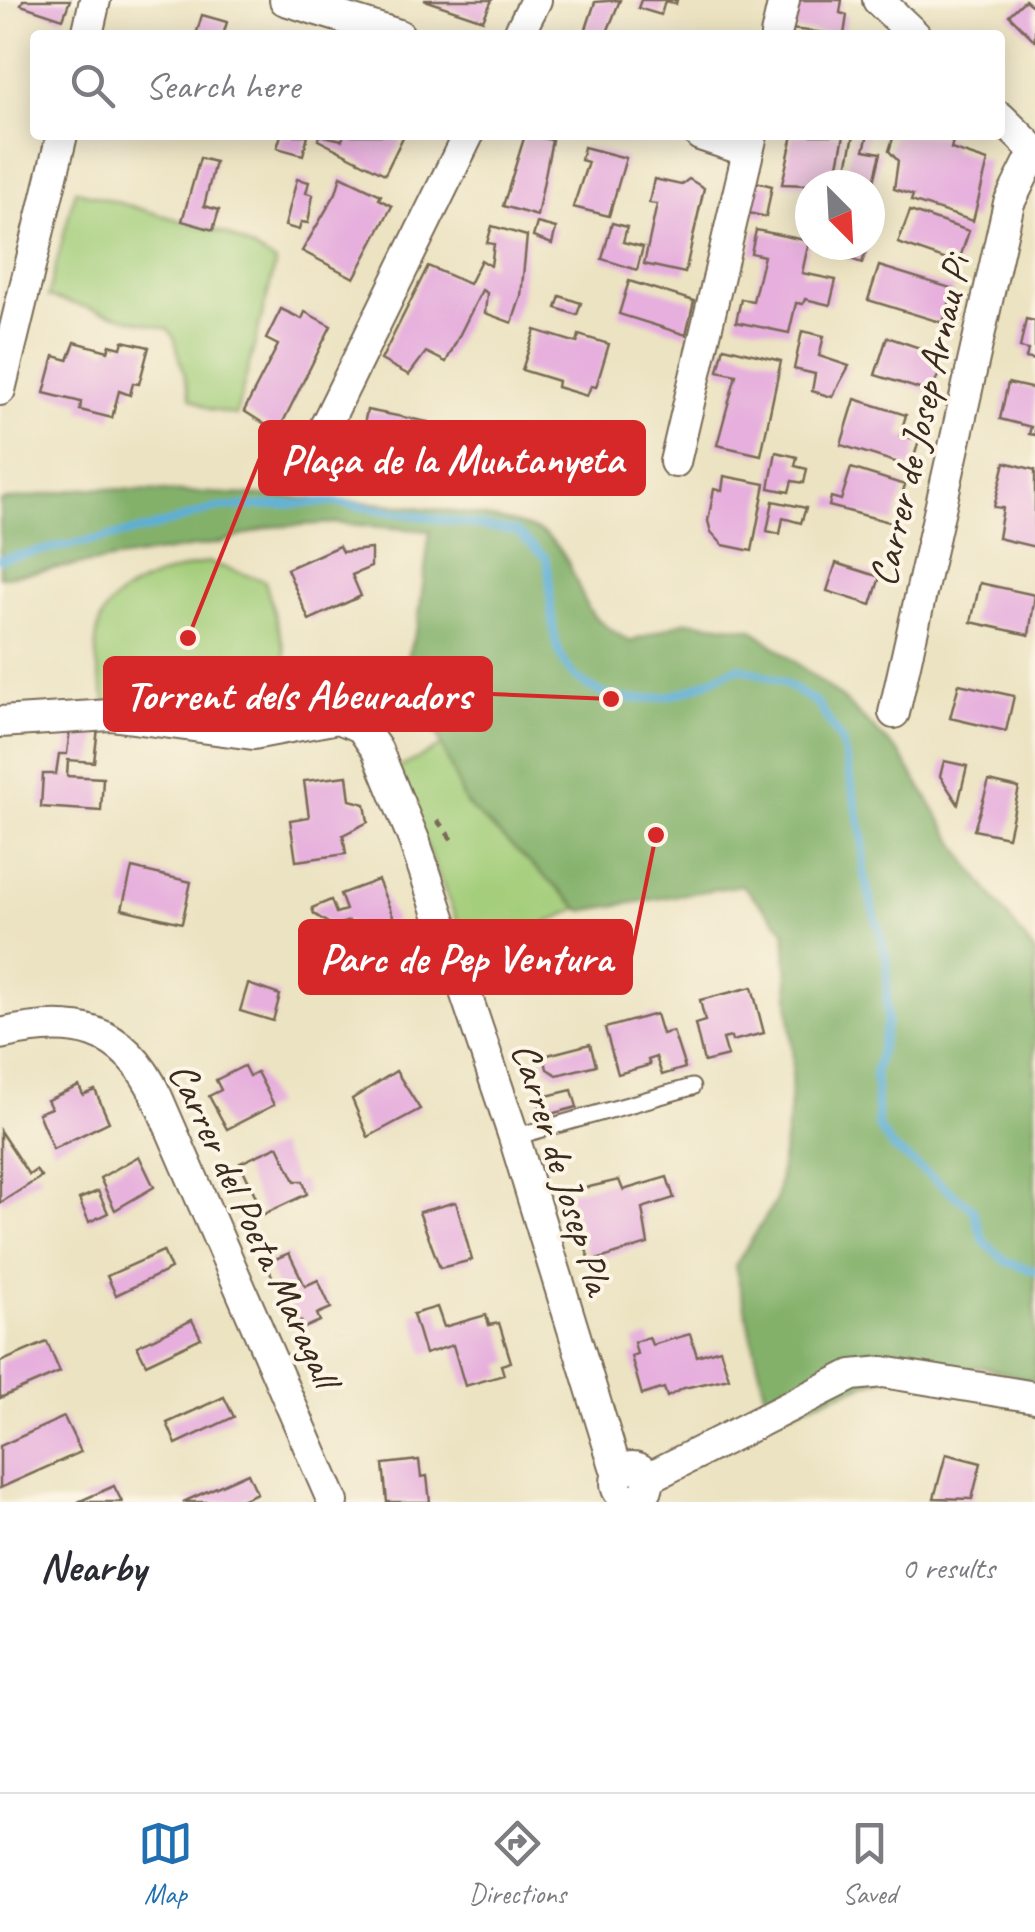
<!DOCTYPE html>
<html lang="en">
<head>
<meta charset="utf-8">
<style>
	:root { --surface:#fff; --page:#f7f7f7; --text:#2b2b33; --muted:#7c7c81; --line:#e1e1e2; --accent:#1f6fb2 }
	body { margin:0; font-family:Caveat,sans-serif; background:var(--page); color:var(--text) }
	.compass { position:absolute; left:795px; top:170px; width:90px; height:90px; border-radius:50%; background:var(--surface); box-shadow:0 5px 25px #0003; rotate:156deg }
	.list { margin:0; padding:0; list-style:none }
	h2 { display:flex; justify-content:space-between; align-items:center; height:130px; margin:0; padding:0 40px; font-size:42px }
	h2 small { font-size:32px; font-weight:400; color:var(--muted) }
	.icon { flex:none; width:55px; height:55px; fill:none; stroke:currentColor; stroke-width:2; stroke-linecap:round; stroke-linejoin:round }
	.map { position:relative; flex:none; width:1035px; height:1502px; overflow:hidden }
	.search { position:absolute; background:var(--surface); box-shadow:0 5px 25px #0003; left:30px; right:30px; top:30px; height:110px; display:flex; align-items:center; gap:25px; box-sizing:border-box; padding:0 35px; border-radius:10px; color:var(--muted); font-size:38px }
	.sheet { height:290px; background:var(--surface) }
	nav { display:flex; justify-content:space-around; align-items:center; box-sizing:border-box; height:140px; border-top:2px solid var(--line); background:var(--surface); font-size:28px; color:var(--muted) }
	nav a { display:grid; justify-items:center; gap:5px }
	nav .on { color:var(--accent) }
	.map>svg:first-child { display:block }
	.green { fill:#a4ce7b; stroke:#707c4c; stroke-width:2.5 }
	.forest { fill:#83b16b; stroke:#5f6e44; stroke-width:2.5 }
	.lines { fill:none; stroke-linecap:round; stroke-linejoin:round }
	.stream { stroke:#5dafd8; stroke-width:8 }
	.building { fill:#e6afdd }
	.service-casing { stroke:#796b57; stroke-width:19 }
	.minor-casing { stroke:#796b57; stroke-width:34 }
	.path { stroke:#796b57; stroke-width:5; stroke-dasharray:8 8; stroke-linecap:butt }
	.service { stroke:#fff; stroke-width:15 }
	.minor { stroke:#fff; stroke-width:30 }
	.labels { text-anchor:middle; stroke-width:8; stroke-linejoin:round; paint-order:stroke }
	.street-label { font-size:40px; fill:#3b2a1e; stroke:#fcf5e5 }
	.leader { fill:none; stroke:#d62828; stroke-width:4 }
	.callout-dot { fill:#d62828; stroke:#fcf5e5; stroke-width:4 }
	.callout { fill:#d62828; stroke:#d62828; stroke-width:4 }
	.callout-label { font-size:42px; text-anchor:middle; font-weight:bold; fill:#fff }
</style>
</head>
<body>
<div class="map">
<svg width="1035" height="1502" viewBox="0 0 1035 1502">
	<rect width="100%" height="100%" fill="#fcf5e5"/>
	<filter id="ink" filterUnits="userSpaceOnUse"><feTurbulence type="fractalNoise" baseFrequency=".01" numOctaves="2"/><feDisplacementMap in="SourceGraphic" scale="20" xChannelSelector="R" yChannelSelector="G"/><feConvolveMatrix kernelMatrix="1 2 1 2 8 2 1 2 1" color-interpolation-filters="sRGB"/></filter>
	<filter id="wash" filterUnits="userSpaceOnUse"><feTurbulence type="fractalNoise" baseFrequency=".0048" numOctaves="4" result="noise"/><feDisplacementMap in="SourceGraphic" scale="40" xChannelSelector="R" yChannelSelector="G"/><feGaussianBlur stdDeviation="2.25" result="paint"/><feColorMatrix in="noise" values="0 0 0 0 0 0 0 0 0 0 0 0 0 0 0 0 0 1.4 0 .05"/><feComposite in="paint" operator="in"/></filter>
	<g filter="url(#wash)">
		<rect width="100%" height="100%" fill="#ece3c2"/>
		<g class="green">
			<polygon points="75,190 227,234 276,262 236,415 209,409 191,398 174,337 168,329 48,297"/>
			<path d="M 208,562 L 265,581 L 285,652 L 294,725 L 110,715 C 74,609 107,587 208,562 Z"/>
			<polygon points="746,700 796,933 748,878 586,905 472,957 395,770 511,711"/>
		</g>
		<path class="forest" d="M 88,488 C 165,492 502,499 548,537 C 575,560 576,593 593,615 C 602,626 619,634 630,642 L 686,621 L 752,629 L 843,699 L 900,754 L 969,865 L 1035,953 L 1035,1381 L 983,1367 L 889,1376 L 771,1418 L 735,1266 L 776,1201 L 789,1116 L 793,1064 L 785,930 L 742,885 L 582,911 L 466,804 L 406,660 L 418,624 L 430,531 L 335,523 L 270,527 L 220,543 L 0,577 L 0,501 Z"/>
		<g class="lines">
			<path class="stream" d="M 0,559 L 148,529 L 216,508 L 333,502 L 517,532 L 546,558 C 553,587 548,614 556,642 C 571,699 633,708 683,692 C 703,685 721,673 740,667 L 782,682 L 817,703 L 842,742 L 863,836 L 864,875 L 887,960 L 887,1022 L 875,1072 L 878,1126 L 891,1146 L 973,1209 L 984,1242 L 1007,1262 L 1035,1271"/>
		</g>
		<g id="blocks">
			<g class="building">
				<polygon points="23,0 70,0 63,19 21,5"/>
				<polygon points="424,0 492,0 483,20"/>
				<polygon points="620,0 606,35 584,35 595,2"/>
				<polygon points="641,0 677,0 676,4 665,1 661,15 638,8"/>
				<polygon points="797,0 842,0 840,13 847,15 844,35 790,29"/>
				<polygon points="1025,0 1031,5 1035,2 1035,41 1009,15"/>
				<polygon points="202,15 227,22 223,35 196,35"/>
				<polygon points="281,135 308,135 303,155 277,148"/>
				<polygon points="320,135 342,140 344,135 404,135 385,174 318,140"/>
				<polygon points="525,135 552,140 537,216 503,206"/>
				<polygon points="793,135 844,135 834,185 810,185 810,198 805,196 807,185 782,184"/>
				<polygon points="854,135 868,135 864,150 881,153 871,194 870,185 843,185"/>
				<polygon points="894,135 935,135 953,140 951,149 988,161 973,221 911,201 913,195 894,189 898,161 889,151"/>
				<polygon points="584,147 626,158 609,216 573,207 588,162 581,160"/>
				<polygon points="200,158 215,162 204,206 219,210 213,230 182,221"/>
				<polygon points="341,176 381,195 379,199 392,206 354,278 302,251 336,193"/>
				<polygon points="297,179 309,182 306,193 313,195 308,223 301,222 299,230 285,226"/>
				<polygon points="654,179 681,185 689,179 704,188 685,273 644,264 657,204 649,203"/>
				<polygon points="756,182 772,186 766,217 749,213"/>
				<polygon points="910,211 969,231 958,264 898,243"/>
				<polygon points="537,223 556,228 552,244 533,237"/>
				<polygon points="612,223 627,227 623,242 643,247 637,270 602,259"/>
				<polygon points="492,226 527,236 521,296 512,323 485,313 487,293 482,290 446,362 426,352 409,375 381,360 428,266 469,284 481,260 491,266 494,244 487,243"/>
				<polygon points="756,230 809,241 802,273 836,280 830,305 805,299 803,304 796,303 789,333 736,322 741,299 753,301 764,256 751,253"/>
				<polygon points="843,245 868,245 862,263 841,256"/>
				<polygon points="879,266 954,289 943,323 868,300"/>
				<polygon points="629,281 694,301 686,335 619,314"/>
				<polygon points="560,296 581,303 577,315 556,308"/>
				<polygon points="281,309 302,319 305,312 331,326 281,426 285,428 282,435 244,411 278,345 266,339"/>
				<polygon points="1026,319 1035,321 1035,360 1026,358 1028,350 1020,348"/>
				<polygon points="535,330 577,343 579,335 609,344 596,387 591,386 587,396 557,387 558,381 522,370"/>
				<polygon points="802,331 824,336 819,356 849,366 832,397 812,391 815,374 794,369"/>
				<polygon points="887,337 941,355 937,367 942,369 929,392 875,375"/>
				<polygon points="123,341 149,347 139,384 133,383 130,395 119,391 112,418 80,410 81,402 44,393 54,356 68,360 75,342 108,351 110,345 121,348"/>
				<polygon points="724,347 781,361 761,455 717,445 736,375 718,371"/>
				<polygon points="1008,383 1035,389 1035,435 1029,434 1031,427 1000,419"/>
				<polygon points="855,399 906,415 900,435 919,440 911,467 841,445"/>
				<polygon points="367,410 428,422 419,466 358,453"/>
				<polygon points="776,452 797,457 795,466 807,469 804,483 792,481 789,492 769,488"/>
				<polygon points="1005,462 1035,470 1035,547 998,538 1003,508 994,507"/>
				<polygon points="851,468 905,485 893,523 829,506 831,497 841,500"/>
				<polygon points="724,476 765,484 752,551 723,545 711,532 708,521 714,489 722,491"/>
				<polygon points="773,501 806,508 801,523 783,518 780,534 767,531"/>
				<polygon points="339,546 342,552 371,549 371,567 352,575 361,596 309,620 287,569"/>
				<polygon points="836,563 880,577 871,605 827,591"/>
				<polygon points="980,583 1035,595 1029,635 971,622"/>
				<polygon points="959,684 1014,696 1006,731 950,718"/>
				<polygon points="98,728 94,762 68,760 67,776 103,778 101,811 41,807 43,774 56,774 59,754 67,754 70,729"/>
				<polygon points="944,761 967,766 958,804 940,776"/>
				<polygon points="347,776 350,800 365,804 368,822 343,835 346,854 296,861 290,820 309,817 304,781"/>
				<polygon points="989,781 1019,788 1008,837 974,830"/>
				<polygon points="132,868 191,882 182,923 122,909"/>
				<polygon points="378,880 395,921 353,933 349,921 333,926 314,914 312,908 331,900 336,913 346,910 340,894"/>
				<polygon points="248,984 280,995 273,1021 240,1011"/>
				<polygon points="752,987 764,1033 732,1041 731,1037 723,1039 728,1056 704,1062 695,1024 705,1021 700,1000"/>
				<polygon points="656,1014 662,1034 673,1031 685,1068 662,1075 656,1057 648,1060 650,1065 618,1074 605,1028"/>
				<polygon points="590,1044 596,1065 557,1075 547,1069 544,1056"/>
				<polygon points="244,1066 249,1076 257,1072 274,1105 227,1129 209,1096 221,1090 216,1080"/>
				<polygon points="396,1071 420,1109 368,1137 352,1099"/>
				<polygon points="79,1086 83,1095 95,1090 109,1122 53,1149 38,1113 51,1108 47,1100"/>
				<polygon points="572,1090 577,1107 543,1116 538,1098"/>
				<polygon points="0,1131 29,1175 36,1170 41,1177 0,1203"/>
				<polygon points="278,1146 295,1181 303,1181 307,1194 264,1214 240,1163"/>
				<polygon points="139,1156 154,1187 115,1210 100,1178"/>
				<polygon points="667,1177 674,1198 642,1208 648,1244 590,1262 568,1192 619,1180 623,1190"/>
				<polygon points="98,1191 108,1213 89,1222 79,1199"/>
				<polygon points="456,1202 472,1260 440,1268 419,1212"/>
				<polygon points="163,1251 171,1269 116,1295 107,1276"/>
				<polygon points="289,1253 305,1286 318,1280 331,1308 317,1314 320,1321 304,1328 301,1321 294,1323 266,1263"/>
				<polygon points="437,1307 444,1327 486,1315 489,1325 499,1323 511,1362 501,1365 504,1375 465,1386 453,1345 425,1354 413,1314"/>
				<polygon points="192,1320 201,1338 146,1364 137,1346"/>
				<polygon points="690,1334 697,1356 720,1349 729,1378 684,1388 667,1397 664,1388 642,1395 631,1356 637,1354 634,1342 649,1337 652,1345"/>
				<polygon points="47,1342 60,1372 0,1398 0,1362"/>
				<polygon points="224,1397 234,1417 176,1444 167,1423"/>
				<polygon points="64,1417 81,1452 0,1488 0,1446"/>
				<polygon points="946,1454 981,1463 972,1499 934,1498"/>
				<polygon points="419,1460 421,1477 427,1476 430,1502 387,1502 383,1464"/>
				<polygon points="248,1473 257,1493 237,1502 183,1502"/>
				<polygon points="114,1486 122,1502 78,1502"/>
			</g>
		</g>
	</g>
	<g filter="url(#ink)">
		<use href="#blocks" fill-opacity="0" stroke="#796b57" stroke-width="2.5"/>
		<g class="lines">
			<g class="service-casing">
				<polyline id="service" points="514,1137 692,1087"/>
			</g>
			<g class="minor-casing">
				<g id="minor">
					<polyline points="285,0 399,35"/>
					<polyline points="878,0 915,35"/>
					<polyline points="87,35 95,0"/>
					<polyline points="518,35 536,0"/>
					<polyline points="776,35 784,0"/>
					<polyline points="1000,117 1035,151"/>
					<polyline points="700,135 748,151"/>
					<polyline points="0,390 62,135"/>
					<polyline points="315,447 468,135"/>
					<polyline points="675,462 752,135"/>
					<polyline points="894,713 1009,203 1035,151"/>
					<polyline points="0,722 110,715 253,734 338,718 361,727 377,750 414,840 514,1137 618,1476"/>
					<path d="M 0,1034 C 73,1017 124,1025 157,1097 L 333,1502"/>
					<circle cx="632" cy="1483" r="16"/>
					<polyline points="648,1478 852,1375 883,1372 1035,1397"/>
				</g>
			</g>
			<polyline class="path" points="437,820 454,842"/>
			<use href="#service" class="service"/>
			<use href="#minor" class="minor"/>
		</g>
	</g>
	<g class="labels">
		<g class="street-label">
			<text transform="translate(919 421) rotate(-77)" y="14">Carrer de Josep Arnau Pi</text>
			<text transform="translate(563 1168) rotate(73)" y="14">Carrer de Josep Pla</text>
			<text transform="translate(255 1224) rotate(65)" y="14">Carrer del Poeta Maragall</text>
		</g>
	</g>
	<path class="leader" d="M188 638L260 458M611 699L491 694M656 835L631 957"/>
	<g class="callout-dot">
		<circle cx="188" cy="638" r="10"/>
		<circle cx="611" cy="699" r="10"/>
		<circle cx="656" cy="835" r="10"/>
	</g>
	<g class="callout">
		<rect x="260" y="422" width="384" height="72" rx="10"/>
		<rect x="105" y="658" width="386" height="72" rx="10"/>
		<rect x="300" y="921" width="331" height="72" rx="10"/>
	</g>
	<g class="callout-label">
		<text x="452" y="473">Plaça de la Muntanyeta</text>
		<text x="298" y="709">Torrent dels Abeuradors</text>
		<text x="466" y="972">Parc de Pep Ventura</text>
	</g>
</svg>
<svg class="compass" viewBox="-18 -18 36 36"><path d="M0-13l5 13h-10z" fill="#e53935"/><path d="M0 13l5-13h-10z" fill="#7c7c81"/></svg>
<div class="search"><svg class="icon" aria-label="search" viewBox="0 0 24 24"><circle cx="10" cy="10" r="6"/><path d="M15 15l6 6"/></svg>Search here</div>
</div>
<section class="sheet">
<h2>Nearby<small>0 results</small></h2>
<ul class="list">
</ul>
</section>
<nav>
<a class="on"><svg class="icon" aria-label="map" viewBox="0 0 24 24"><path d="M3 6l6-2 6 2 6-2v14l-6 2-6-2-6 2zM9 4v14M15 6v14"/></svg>Map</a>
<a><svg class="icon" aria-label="directions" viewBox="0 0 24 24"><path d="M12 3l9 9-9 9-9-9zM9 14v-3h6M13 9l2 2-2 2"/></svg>Directions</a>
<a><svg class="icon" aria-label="saved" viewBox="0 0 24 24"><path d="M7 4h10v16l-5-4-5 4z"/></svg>Saved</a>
</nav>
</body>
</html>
